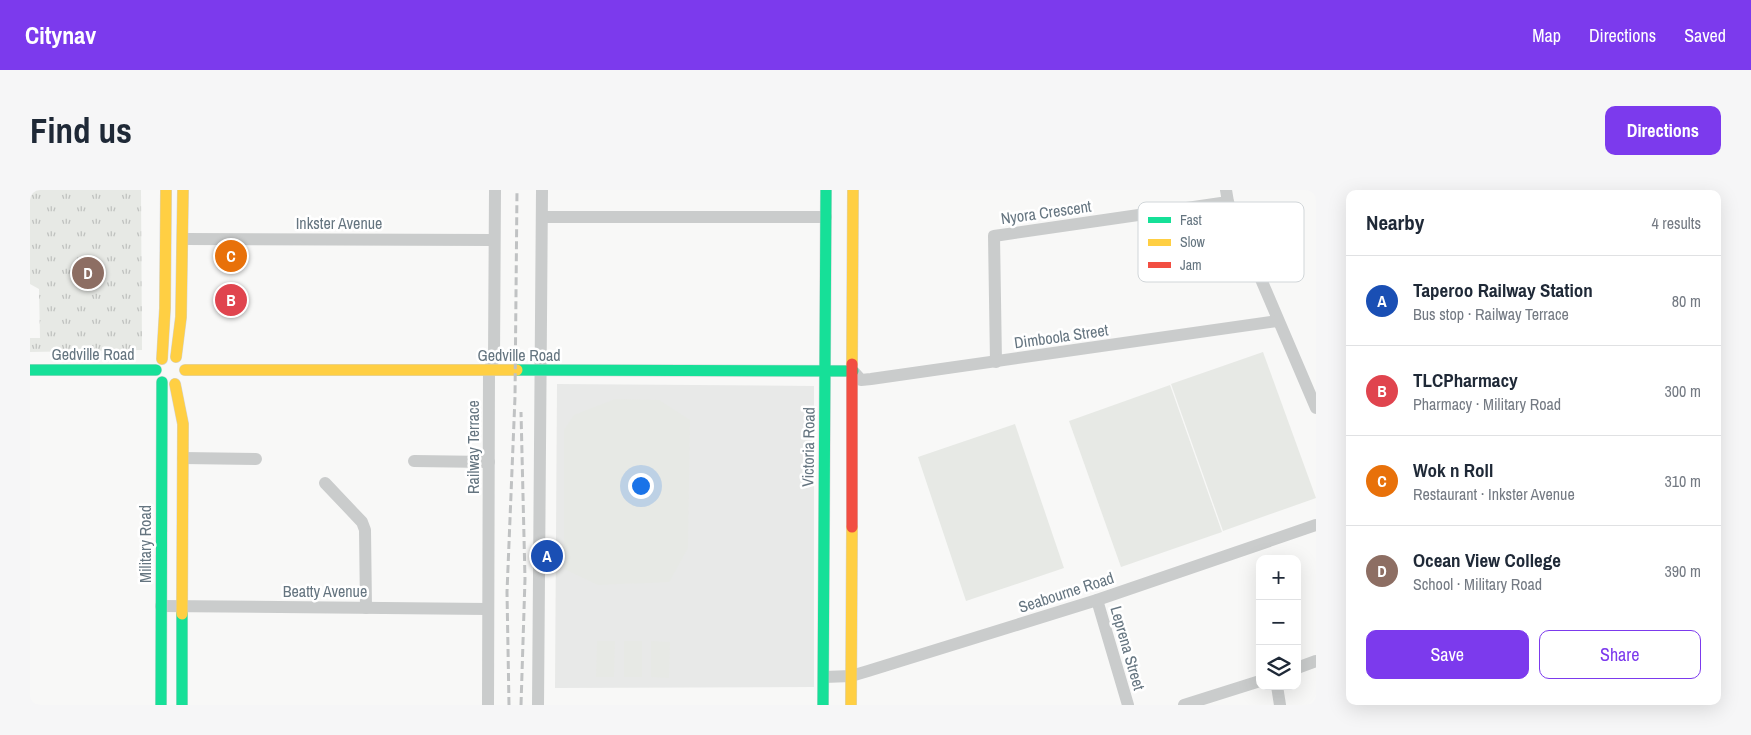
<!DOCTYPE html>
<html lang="en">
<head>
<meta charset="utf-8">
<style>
	:root { --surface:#fff; --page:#f6f6f7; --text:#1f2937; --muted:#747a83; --line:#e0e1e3; --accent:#7c3aed }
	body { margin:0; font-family:"Archivo Narrow",sans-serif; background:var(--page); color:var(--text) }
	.controls { position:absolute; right:15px; bottom:15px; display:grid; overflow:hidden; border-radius:10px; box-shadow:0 5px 20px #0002 }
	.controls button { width:45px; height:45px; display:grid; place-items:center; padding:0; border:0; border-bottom:1px solid var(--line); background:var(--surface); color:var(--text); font:25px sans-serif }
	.you { position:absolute; left:610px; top:295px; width:18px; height:18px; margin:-12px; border:4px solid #fff; border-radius:50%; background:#1a73e8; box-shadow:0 0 0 8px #1a73e833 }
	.badge { display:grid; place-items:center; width:32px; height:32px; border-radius:50%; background:var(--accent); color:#fff; font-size:16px; font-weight:700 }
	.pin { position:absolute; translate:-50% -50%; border:2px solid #fff; box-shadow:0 1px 5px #0006 }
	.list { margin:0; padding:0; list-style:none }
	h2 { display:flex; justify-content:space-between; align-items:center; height:65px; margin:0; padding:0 20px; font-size:21px }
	h2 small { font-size:16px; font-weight:400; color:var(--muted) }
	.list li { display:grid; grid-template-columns:32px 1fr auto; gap:15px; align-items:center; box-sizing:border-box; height:90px; padding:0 20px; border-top:1px solid var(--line) }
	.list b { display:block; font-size:19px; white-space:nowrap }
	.list p { margin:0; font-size:16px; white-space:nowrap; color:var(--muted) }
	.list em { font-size:16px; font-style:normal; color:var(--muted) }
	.actions { display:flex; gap:10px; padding:15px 20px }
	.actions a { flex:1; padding:11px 0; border:1px solid var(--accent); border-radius:10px; text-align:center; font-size:18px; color:var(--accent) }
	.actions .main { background:var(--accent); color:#fff }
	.icon { flex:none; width:28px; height:28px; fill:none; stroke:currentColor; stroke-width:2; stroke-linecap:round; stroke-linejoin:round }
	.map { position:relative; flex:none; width:1286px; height:515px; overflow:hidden; border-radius:10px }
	header { display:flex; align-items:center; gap:30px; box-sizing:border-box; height:70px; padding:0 25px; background:var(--accent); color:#fff }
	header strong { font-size:24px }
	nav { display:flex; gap:28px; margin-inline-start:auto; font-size:18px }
	.intro { display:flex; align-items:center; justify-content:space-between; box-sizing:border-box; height:120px; padding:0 30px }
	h1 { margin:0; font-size:35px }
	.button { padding:12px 22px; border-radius:10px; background:var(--accent); color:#fff; font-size:18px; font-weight:700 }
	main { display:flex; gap:30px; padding:0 30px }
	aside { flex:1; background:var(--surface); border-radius:10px; box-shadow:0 5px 20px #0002 }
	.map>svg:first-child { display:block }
	.built { fill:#e8e9e8 }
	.park { fill:url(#park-tufts) }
	.garden { fill:#e7e9e5 }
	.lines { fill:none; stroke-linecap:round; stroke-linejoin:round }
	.fast-casing { stroke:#d3d4d5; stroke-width:12 }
	.slow-casing { stroke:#d3d4d5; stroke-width:12 }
	.jam-casing { stroke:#d3d4d5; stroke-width:12 }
	.street { stroke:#cacccc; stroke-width:12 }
	.fast { stroke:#16e098; stroke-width:11 }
	.slow { stroke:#ffcf43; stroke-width:11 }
	.jam { stroke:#f24e42; stroke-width:11 }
	.rail { stroke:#c0c2c3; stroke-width:3; stroke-dasharray:8 4; stroke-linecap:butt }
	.labels { text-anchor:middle; stroke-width:5; stroke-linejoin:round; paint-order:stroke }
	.street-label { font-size:16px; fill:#657580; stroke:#fff }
	.key { fill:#fff; stroke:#d1d6d9; stroke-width:1 }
	.key-label { font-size:14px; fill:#657580 }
</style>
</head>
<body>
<header>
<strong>Citynav</strong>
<nav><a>Map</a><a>Directions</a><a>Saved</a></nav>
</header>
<div class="intro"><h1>Find us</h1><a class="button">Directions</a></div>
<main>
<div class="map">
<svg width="1286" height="515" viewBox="0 0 1286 515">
	<defs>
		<pattern id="park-tufts" width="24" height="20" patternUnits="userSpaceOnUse" patternTransform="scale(1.25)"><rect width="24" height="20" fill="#e7e9e5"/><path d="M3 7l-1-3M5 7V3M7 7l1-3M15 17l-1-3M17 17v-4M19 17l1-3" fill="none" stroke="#bfc1bf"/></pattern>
	</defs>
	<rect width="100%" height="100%" fill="#f8f8f7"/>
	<polygon class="built" points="527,194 784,196 784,497 525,498"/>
	<polygon class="park" points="0,0 111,0 112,160 0,162 0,148 10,148 9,99 0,94"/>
	<g class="garden">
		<polygon points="1233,162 1286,308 1193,341 1141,194"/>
		<polygon points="1140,195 1192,342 1091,377 1039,231"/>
		<polygon points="585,209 629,210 660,230 658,358 639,392 568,395 534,379 534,240 544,225"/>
		<polygon points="985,234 1034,378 936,411 888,267"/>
		<polygon points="567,451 585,451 584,487 566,487"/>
		<rect x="594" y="451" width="18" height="36"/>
		<polygon points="621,451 640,452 639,488 621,487"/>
	</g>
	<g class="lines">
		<g class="fast-casing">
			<g id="fast">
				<polyline points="0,180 126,180"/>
				<polyline points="487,180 823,181"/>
				<polyline points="131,515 132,192"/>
				<polyline points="152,515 152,424"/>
				<polyline points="793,515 796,0"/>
			</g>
		</g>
		<g class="slow-casing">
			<g id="slow">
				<polyline points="146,167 151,127 153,0"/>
				<polyline points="132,169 135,118 136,0"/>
				<polyline points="822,174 823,0"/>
				<polyline points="155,180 487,180"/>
				<polyline points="145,194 153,234 152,424"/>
				<polyline points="821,515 822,337"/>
			</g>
		</g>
		<g class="jam-casing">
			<polyline id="jam" points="822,337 822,174"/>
		</g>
		<g class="street">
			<polyline points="1196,0 1198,12 1286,218"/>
			<polyline points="512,27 796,27"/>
			<polyline points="154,49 464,50"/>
			<polyline points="966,172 964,46 1198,12"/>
			<polyline points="823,181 831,190 841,189 1247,131"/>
			<polyline points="153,268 226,269"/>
			<polyline points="384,271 459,272"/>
			<polyline points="295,293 332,332 335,340 336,418"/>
			<polyline points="1067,410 1098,515"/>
			<polyline points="131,416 458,419"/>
			<polyline points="1267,478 1286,471"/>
			<polyline points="794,487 821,486 838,481 1067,410 1286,335"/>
			<polyline points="1247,496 1250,515"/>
			<polyline points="458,515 459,181 464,168 465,0"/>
			<polyline points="508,515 512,0"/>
			<polyline points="1154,515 1230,491"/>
		</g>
		<use href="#fast" class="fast"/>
		<use href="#slow" class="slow"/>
		<use href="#jam" class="jam"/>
		<g class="rail">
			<polyline points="479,515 477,402 485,207 487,0"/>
			<polyline points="491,515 495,389 491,222"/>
		</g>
	</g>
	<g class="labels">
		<g class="street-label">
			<text transform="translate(1016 22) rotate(-8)" y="6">Nyora Crescent</text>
			<text x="309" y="39">Inkster Avenue</text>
			<text transform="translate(1031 146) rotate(-8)" y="6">Dimboola Street</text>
			<text x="63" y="170">Gedville Road</text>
			<text x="489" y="171">Gedville Road</text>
			<text transform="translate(443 257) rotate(-90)" y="6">Railway Terrace</text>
			<text transform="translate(778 257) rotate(-89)" y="6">Victoria Road</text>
			<text transform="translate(115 354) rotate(-90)" y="6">Military Road</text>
			<text x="295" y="407">Beatty Avenue</text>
			<text transform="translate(1036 402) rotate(-18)" y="6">Seabourne Road</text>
			<text transform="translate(1098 458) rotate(74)" y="6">Leprena Street</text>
		</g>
	</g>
	<rect x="1108" y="12" width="166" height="80" rx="8" class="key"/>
	<rect x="1118" y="27" width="23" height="6" fill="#16e098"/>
	<rect x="1118" y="49" width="23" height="7" fill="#ffcf43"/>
	<rect x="1118" y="72" width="23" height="6" fill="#f24e42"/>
	<g class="key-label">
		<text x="1150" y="35">Fast</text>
		<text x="1150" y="57">Slow</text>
		<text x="1150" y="80">Jam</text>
	</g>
</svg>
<div class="controls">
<button>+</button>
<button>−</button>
<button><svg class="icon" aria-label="layers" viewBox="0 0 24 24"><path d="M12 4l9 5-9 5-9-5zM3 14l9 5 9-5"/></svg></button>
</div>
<div class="you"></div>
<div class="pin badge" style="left:517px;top:366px;background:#1a4fb4">A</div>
<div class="pin badge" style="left:201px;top:110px;background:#e0444e">B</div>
<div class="pin badge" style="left:201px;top:66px;background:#e8710a">C</div>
<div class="pin badge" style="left:58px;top:83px;background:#8d6e63">D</div>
</div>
<aside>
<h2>Nearby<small>4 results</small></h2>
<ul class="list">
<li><span class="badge" style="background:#1a4fb4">A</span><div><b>Taperoo Railway Station</b><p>Bus stop · Railway Terrace</p></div><em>80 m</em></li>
<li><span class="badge" style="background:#e0444e">B</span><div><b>TLCPharmacy</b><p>Pharmacy · Military Road</p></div><em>300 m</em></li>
<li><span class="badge" style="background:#e8710a">C</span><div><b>Wok n Roll</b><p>Restaurant · Inkster Avenue</p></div><em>310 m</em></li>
<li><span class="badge" style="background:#8d6e63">D</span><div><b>Ocean View College</b><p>School · Military Road</p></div><em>390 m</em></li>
</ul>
<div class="actions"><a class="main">Save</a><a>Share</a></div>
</aside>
</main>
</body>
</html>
